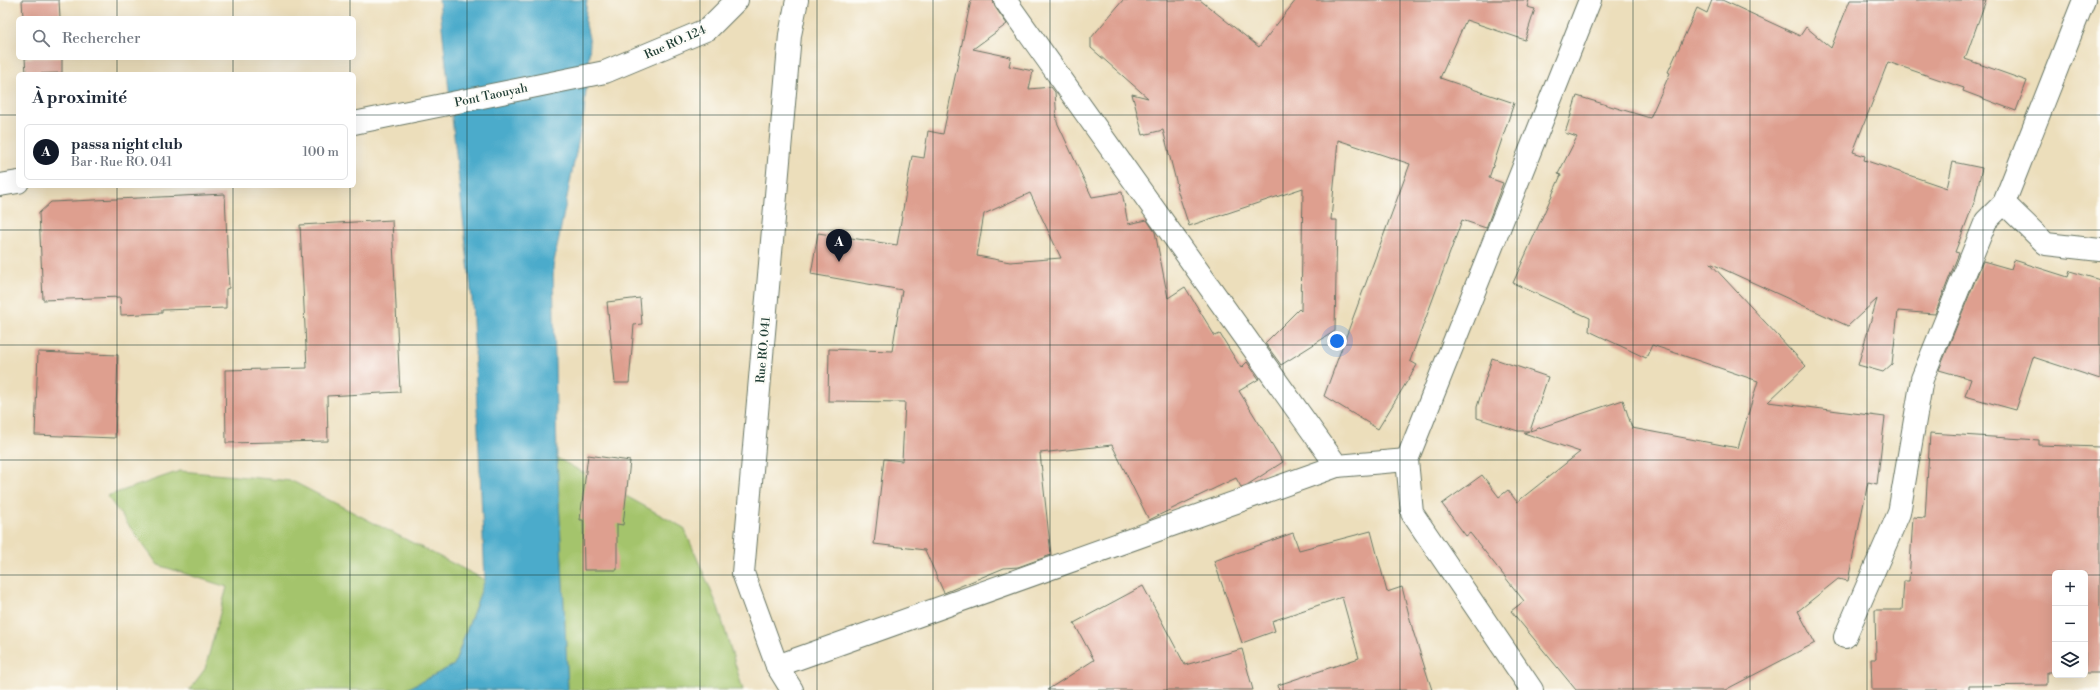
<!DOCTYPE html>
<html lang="fr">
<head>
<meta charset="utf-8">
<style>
	:root { --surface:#fff; --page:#f6f6f7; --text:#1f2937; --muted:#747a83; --line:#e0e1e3; --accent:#111827 }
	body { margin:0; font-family:"Libre Bodoni",serif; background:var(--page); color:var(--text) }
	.controls { position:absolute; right:12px; bottom:12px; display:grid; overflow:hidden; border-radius:6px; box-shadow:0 4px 16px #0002 }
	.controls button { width:36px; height:36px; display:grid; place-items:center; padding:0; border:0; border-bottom:1px solid var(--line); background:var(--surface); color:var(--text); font:20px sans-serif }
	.you { position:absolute; left:1337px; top:341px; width:14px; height:14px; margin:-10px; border:3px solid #fff; border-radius:50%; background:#1a73e8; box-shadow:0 0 0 6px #1a73e833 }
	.badge { display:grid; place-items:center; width:26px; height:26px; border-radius:50%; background:var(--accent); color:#fff; font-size:13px; font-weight:700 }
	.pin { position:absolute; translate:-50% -33px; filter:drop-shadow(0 1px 2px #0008) }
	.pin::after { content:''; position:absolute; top:21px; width:14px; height:12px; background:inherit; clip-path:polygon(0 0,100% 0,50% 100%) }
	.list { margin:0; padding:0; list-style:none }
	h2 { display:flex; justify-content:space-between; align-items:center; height:52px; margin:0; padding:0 16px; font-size:17px }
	h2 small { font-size:13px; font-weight:400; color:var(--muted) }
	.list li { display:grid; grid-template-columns:26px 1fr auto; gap:12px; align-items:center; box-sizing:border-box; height:56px; margin:0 8px 8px; padding:0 8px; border:1px solid var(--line); border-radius:6px }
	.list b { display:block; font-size:15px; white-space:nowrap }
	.list p { margin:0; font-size:13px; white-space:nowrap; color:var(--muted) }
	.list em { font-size:13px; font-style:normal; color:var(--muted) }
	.icon { flex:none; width:22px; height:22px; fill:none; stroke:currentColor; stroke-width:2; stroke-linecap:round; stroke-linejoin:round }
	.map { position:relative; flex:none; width:2100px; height:690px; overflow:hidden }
	.search { position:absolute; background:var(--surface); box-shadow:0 4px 16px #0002; left:16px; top:16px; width:340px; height:44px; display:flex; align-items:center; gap:10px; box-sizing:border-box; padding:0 14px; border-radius:6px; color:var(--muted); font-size:15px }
	.panel { position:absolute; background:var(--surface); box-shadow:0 4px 16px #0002; left:16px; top:72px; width:340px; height:116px; border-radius:6px }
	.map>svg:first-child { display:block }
	.green { fill:#a4c46c; stroke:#628050 }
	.water { fill:#4cabcb; stroke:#367480 }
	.building { fill:#de9f8f; fill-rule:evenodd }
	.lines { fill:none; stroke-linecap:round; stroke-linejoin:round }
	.minor-casing { stroke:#677563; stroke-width:24 }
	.minor { stroke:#fff; stroke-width:22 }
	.grid { fill:none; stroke:#1f3d34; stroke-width:1; stroke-opacity:0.55 }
	.labels { text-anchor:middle; stroke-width:4; stroke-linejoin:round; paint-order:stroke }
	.street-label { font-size:12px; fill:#1f3d34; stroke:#fdfcf7 }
</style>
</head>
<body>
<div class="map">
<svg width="2100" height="690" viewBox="0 0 2100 690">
	<rect width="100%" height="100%" fill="#fdfcf7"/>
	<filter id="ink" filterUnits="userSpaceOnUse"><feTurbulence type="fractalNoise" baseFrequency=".025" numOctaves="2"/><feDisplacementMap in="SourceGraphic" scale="8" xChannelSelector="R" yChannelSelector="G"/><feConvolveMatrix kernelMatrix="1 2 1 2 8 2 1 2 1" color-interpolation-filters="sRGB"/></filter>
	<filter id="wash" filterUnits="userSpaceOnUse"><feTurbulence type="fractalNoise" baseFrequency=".012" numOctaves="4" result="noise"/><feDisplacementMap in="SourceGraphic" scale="16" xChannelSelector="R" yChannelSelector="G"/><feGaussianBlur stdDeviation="0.9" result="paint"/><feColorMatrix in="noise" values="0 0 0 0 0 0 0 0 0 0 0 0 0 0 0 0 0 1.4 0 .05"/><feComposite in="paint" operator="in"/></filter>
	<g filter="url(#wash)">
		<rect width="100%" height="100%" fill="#ecdebb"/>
		<g class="green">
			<polygon points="557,458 684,528 718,607 743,690 568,690"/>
			<polygon points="180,471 292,481 485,580 454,665 405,690 189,690 205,669 227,587 158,565 107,496"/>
		</g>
		<polygon class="water" points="439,0 587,0 585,20 590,43 584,113 553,267 557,458 568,690 405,690 454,665 485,580 472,299"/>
		<g id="blocks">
			<g class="building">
				<polygon points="22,0 59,0 60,18 23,18"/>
				<path d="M 971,0 L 993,0 L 995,7 L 1007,24 L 973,49 L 1011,57 L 1009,66 L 1033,71 L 1029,89 L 1051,87 L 1055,92 L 1057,122 L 1092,197 L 1122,192 L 1128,224 L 1147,220 L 1155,232 L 1168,298 L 1185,287 L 1215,336 L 1220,334 L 1241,368 L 1247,362 L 1259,379 L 1239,391 L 1283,462 L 1247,485 L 1241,487 L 1236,478 L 1149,520 L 1112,445 L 1040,453 L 1051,555 L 1018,567 L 1004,568 L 944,593 L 925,550 L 874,544 L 884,459 L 902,461 L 905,402 L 828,401 L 829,349 L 892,351 L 902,290 L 811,274 L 818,233 L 897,245 L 912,156 L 924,158 L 928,131 L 943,134 ZM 1030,193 L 1061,258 L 1010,262 L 977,256 L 984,214 Z"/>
				<polygon points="1123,0 1200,0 1259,47 1296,0 1529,0 1527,7 1535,9 1525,40 1466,20 1440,78 1514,103 1489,178 1503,183 1486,228 1462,220 1410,361 1417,365 1378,429 1324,396 1410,164 1338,140 1331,220 1337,220 1335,331 1281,365 1265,343 1299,309 1301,311 1303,188 1189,226 1176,186 1177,185 1163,130 1143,135 1132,94 1148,98 1091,48 1091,38"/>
				<polygon points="1712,0 1722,0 1800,36 1806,27 1831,48 1850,0 1986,0 1965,59 2027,81 2016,111 1963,91 1964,88 1888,62 1853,152 1865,156 1864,160 1947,188 1953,162 1982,168 1975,200 1955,252 1959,253 1935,314 1898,311 1892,364 1883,372 1858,365 1877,299 1848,326 1710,263 1806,366 1768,402 1885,417 1877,484 1868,482 1848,581 1838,579 1798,611 1815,643 1725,690 1576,690 1511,611 1524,601 1470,533 1466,536 1442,504 1482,475 1499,497 1508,490 1517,502 1580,452 1524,433 1529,431 1518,431 1477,418 1477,407 1492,358 1548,377 1530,431 1623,400 1632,428 1738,448 1758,381 1652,345 1646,358 1589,331 1590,318 1513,283 1561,175 1558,174 1577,137 1565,133 1577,96 1650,118 1670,73 1668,72 1697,8 1707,13"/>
				<polygon points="25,58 62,58 62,73 26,74"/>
				<polygon points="225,194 229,288 226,289 226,308 162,310 162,313 121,315 120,297 43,300 39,213 51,202"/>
				<polygon points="392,220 400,392 327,396 328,441 226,443 225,370 307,368 300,225"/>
				<polygon points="2014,260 2068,277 2070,271 2100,280 2100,379 2033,357 2016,410 1965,396 1971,379 1939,370 1983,261 2011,269"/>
				<polygon points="640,298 642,324 634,325 629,383 615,383 607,302"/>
				<polygon points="38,352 118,355 115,438 35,435"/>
				<polygon points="1930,433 2039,440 2039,445 2100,447 2100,673 2085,673 2085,573 2055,573 2055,672 2047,672 2047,685 1969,686 1969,690 1872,690 1871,659 1876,659 1875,610 1902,610 1904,581 1909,581 1913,517 1925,518"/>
				<polygon points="588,455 630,461 623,525 617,524 617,570 584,570 583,520 580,520"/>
				<polygon points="1371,531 1387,592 1402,587 1413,631 1432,690 1279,690 1278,685 1359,658 1342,597 1272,621 1275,631 1242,643 1214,561 1293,533 1299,550"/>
				<polygon points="1143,586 1185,665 1242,649 1253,690 1047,690 1094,660 1074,623"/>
			</g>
		</g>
	</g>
	<g filter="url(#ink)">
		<use href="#blocks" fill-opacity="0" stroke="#677563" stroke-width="1"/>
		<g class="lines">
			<g class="minor-casing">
				<g id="minor">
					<polyline points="1005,0 1337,466"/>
					<polyline points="354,123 605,72 708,29 737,0"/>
					<polyline points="0,185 18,182"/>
					<polyline points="2004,203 2046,244 2100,250"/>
					<polyline points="1845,637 1899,513 1922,379 1986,221 2004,203 2084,0"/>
					<polyline points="777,666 1337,466 1407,460"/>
					<polyline points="792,690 777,666 743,573 790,35 797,0"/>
					<polyline points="1532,690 1412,513 1407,460 1590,0"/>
				</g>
			</g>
			<use href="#minor" class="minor"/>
		</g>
	</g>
	<path class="grid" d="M 117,0 L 117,18M 233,0 L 233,18M 350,0 L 350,18M 467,0 L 467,690M 583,0 L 583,690M 700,0 L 700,690M 817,0 L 817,690M 933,0 L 933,690M 1050,0 L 1050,690M 1167,0 L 1167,690M 1283,0 L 1283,690M 1400,0 L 1400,690M 1517,0 L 1517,690M 1633,0 L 1633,690M 1750,0 L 1750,690M 1867,0 L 1867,690M 1983,0 L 1983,690M 117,58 L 117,74M 233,58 L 233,74M 350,58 L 350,74M 0,115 L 18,115M 354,115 L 2100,115M 117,186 L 117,690M 233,186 L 233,690M 350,186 L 350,690M 0,230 L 2100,230M 0,345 L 2100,345M 0,460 L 2100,460M 0,575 L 2055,575M 2085,575 L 2100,575"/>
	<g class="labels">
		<g class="street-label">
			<text transform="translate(675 42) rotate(-24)" y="4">Rue RO. 124</text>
			<text transform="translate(491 95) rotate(-12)" y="4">Pont Taouyah</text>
			<text transform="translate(763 350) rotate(-85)" y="4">Rue RO. 041</text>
		</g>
	</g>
</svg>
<div class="controls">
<button>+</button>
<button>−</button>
<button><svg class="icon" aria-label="layers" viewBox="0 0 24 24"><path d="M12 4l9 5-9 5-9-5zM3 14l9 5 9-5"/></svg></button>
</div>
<div class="you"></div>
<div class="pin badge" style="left:839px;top:262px">A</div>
<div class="search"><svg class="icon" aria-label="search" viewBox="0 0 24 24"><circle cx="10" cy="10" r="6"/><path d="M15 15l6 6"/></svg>Rechercher</div>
<section class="panel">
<h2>À proximité<small></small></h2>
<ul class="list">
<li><span class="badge">A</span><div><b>passa night club</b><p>Bar · Rue RO. 041</p></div><em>100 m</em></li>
</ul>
</section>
</div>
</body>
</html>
